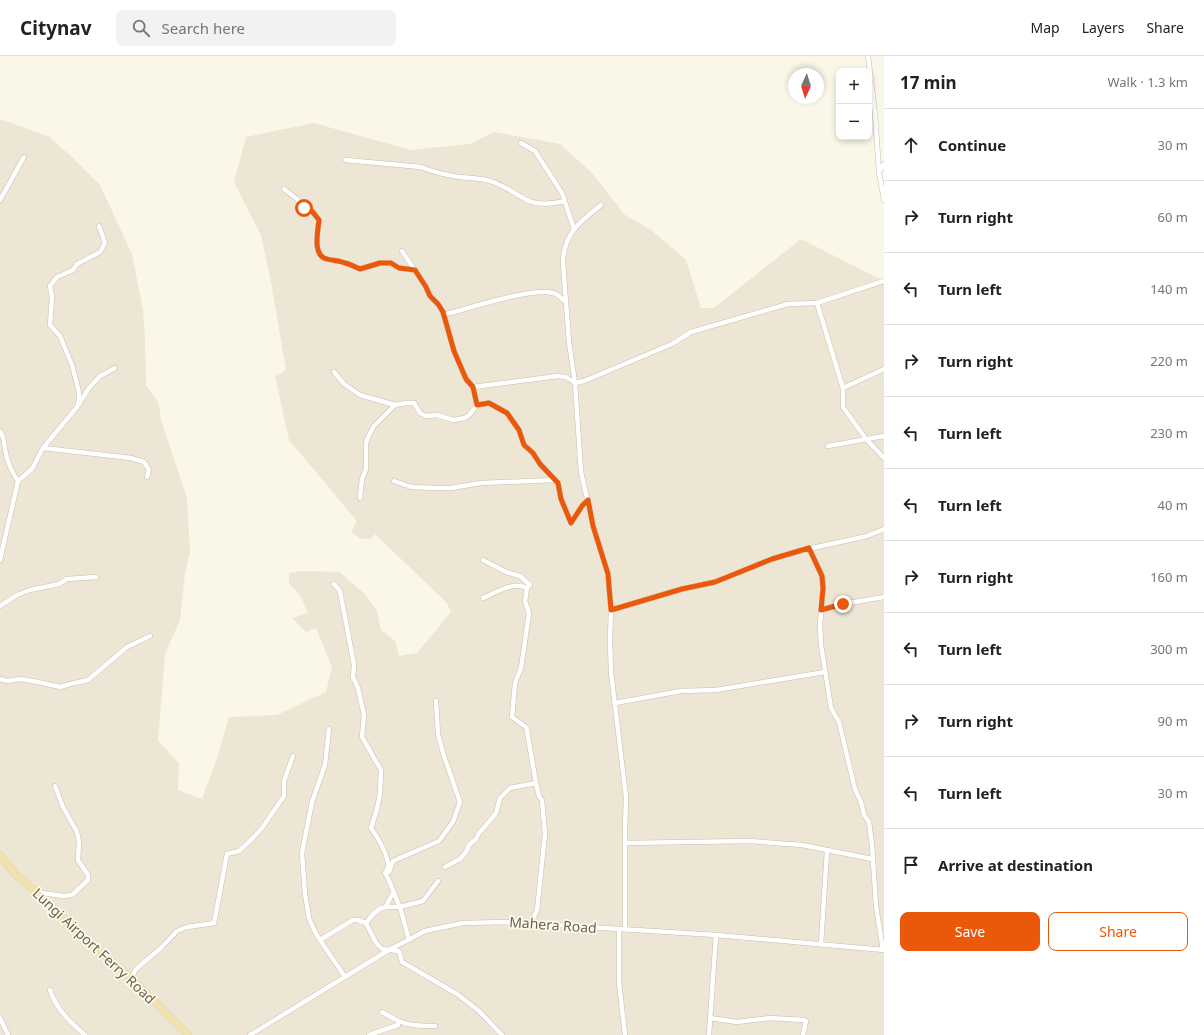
<!DOCTYPE html>
<html lang="en">
<head>
<meta charset="utf-8">
<style>
	:root { --surface:#fff; --page:#f2f2f2; --text:#222; --muted:#767676; --line:#e0e0e0; --accent:#ea580c }
	body { margin:0; font-family:"Noto Sans",sans-serif; background:var(--page); color:var(--text) }
	.controls { position:absolute; right:12px; top:12px; display:grid; overflow:hidden; border-radius:8px; box-shadow:0 2px 6px #0003 }
	.controls button { width:36px; height:36px; display:grid; place-items:center; padding:0; border:0; border-bottom:1px solid var(--line); background:var(--surface); color:var(--text); font:20px sans-serif }
	.compass { position:absolute; left:788px; top:12px; width:36px; height:36px; border-radius:50%; background:var(--surface); box-shadow:0 2px 6px #0003; rotate:184deg }
	.stop { position:absolute; width:12px; height:12px; margin:-9px; border:3px solid #ea580c; border-radius:50%; background:#fff }
	.stop.end { background:#ea580c; border-color:#fff; box-shadow:0 1px 4px #0008 }
	.list { margin:0; padding:0; list-style:none }
	h2 { display:flex; justify-content:space-between; align-items:center; height:52px; margin:0; padding:0 16px; font-size:17px }
	h2 small { font-size:13px; font-weight:400; color:var(--muted) }
	.list li { display:grid; grid-template-columns:26px 1fr auto; gap:12px; align-items:center; box-sizing:border-box; height:72px; padding:0 16px; border-top:1px solid var(--line) }
	.list b { display:block; font-size:15px; white-space:nowrap }
	.list em { font-size:13px; font-style:normal; color:var(--muted) }
	.actions { display:flex; gap:8px; padding:12px 16px }
	.actions a { flex:1; padding:9px 0; border:1px solid var(--accent); border-radius:8px; text-align:center; font-size:14px; color:var(--accent) }
	.actions .main { background:var(--accent); color:#fff }
	.icon { flex:none; width:22px; height:22px; fill:none; stroke:currentColor; stroke-width:2; stroke-linecap:round; stroke-linejoin:round }
	.map { position:relative; flex:none; width:884px; height:979px; overflow:hidden }
	header { display:flex; align-items:center; gap:24px; box-sizing:border-box; height:56px; padding:0 20px; background:var(--surface); border-bottom:1px solid var(--line) }
	header strong { font-size:19px }
	nav { display:flex; gap:22px; margin-inline-start:auto; font-size:14px }
	.search { width:280px; height:36px; background:var(--page); display:flex; align-items:center; gap:10px; box-sizing:border-box; padding:0 14px; border-radius:8px; color:var(--muted); font-size:15px }
	main { display:flex }
	aside { flex:1; background:var(--surface) }
	.map>svg:first-child { display:block }
	.residential { fill:#ede6d5 }
	.lines { fill:none; stroke-linecap:round; stroke-linejoin:round }
	.minor-casing { stroke:#c8bead; stroke-width:5.5 }
	.primary-casing { stroke:#d7d3ce; stroke-width:8 }
	.minor { stroke:#fff; stroke-width:4.5 }
	.primary { stroke:#f0e2a9; stroke-width:7 }
	.route { stroke:#ea580c; stroke-width:5 }
	.labels { text-anchor:middle; stroke-width:3.5; stroke-linejoin:round; paint-order:stroke }
	.street-label { font-size:14px; fill:#71614f; stroke:#fdfaee }
</style>
</head>
<body>
<header>
<strong>Citynav</strong>
<div class="search"><svg class="icon" aria-label="search" viewBox="0 0 24 24"><circle cx="10" cy="10" r="6"/><path d="M15 15l6 6"/></svg>Search here</div>
<nav><a>Map</a><a>Layers</a><a>Share</a></nav>
</header>
<main>
<div class="map">
<svg width="884" height="979" viewBox="0 0 884 979">
	<rect width="100%" height="100%" fill="#faf6e8"/>
	<polygon class="residential" points="0,63 48,80 72,101 100,129 132,198 143,254 145,281 146,329 159,348 161,364 187,442 190,496 185,517 180,564 165,598 158,685 179,707 178,734 202,743 219,696 229,661 277,659 326,636 332,611 316,572 306,576 292,562 308,557 300,539 289,527 289,517 302,515 339,516 364,537 377,555 381,574 395,585 399,600 417,597 451,556 447,547 375,478 371,483 361,483 351,476 357,465 289,384 275,320 286,314 271,226 261,179 234,126 246,81 314,67 411,94 470,88 494,76 560,88 592,117 625,159 650,173 686,204 701,252 714,252 801,183 884,225 884,979 0,979"/>
	<g class="lines">
		<g class="minor-casing">
			<g id="minor">
				<polyline points="868,0 875,58 879,116 884,144"/>
				<polyline points="521,87 535,95 551,120 562,137 574,173"/>
				<path d="M 346,104 L 421,111 C 433,116 446,119 459,121 C 471,122 482,122 493,126 C 504,130 513,136 523,142 C 536,150 551,148 565,145"/>
				<polyline points="879,116 884,108"/>
				<path d="M 284,133 L 297,143 L 303,152 L 312,155 L 319,164 C 318,175 312,200 327,203 C 333,205 339,204 345,207 C 350,208 355,211 360,213 L 380,207 L 391,207 L 399,212 L 415,214"/>
				<polyline points="0,144 24,101"/>
				<path d="M 601,149 C 580,166 564,177 563,206 L 569,286 L 575,327 L 581,416 L 593,469 L 608,518 L 611,554 L 610,585 L 611,616 L 626,741 L 625,775 L 625,873"/>
				<polyline points="402,195 426,231 430,241 438,248 443,256 454,295 466,323 473,331"/>
				<polyline points="817,247 843,332 843,351 866,383 884,402"/>
				<path d="M 443,259 C 467,253 532,231 553,237 C 558,238 562,243 566,246"/>
				<polyline points="334,316 344,328 360,339 395,349 406,347 414,347 420,357 426,360 437,359 453,364 465,362 470,358 477,349"/>
				<polyline points="843,332 884,313"/>
				<polyline points="79,348 89,332 100,320 115,312"/>
				<path d="M 0,375 C 4,381 4,386 5,393 C 7,406 11,415 18,425 L 0,504"/>
				<polyline points="828,390 884,380"/>
				<polyline points="43,392 131,402 144,406 149,414 147,421"/>
				<polyline points="18,425 32,413 43,392 77,351 79,345 79,336 72,309 60,280 50,269 52,241 50,230 57,221 73,214 77,208 100,196 105,187 99,170"/>
				<polyline points="394,425 411,431 437,432 451,432 481,427 554,424"/>
				<polyline points="360,442 362,423 366,413 366,387 369,379 374,370 395,349"/>
				<polyline points="588,444 582,450 571,467 561,443 558,427 540,408 533,397 524,389 519,374 507,357 489,347 477,349 473,331 558,320 566,321 575,327 584,325 672,288 691,276 788,248 817,247 884,225"/>
				<polyline points="809,492 822,520 823,533 820,569 821,589 831,652 839,666 855,733 861,746 864,759 869,766 872,789 876,850 883,894"/>
				<polyline points="483,504 506,516 520,520 530,529 527,532"/>
				<path d="M 334,528 L 340,535 L 354,609 L 353,621 L 358,632 L 364,659 L 362,681 L 381,714 L 380,738 L 377,753 L 371,772 C 377,780 389,800 388,811 C 388,812 386,816 385,817 C 392,828 394,840 400,851 L 423,845 L 438,825"/>
				<path d="M 483,542 C 497,536 513,525 527,532 L 525,545 L 529,557 L 521,612 L 515,627 L 512,661 L 527,672 L 527,675 L 536,727 L 539,740 L 542,744 L 545,778 L 537,854 L 531,867"/>
				<polyline points="0,550 17,539 30,534 59,528 67,523 96,521"/>
				<polyline points="611,554 682,533 715,526 772,503 799,495 867,480 884,473"/>
				<polyline points="821,554 843,548 884,541"/>
				<polyline points="0,623 7,625 21,623 38,626 60,631 70,628 88,624 127,591 150,580"/>
				<polyline points="615,647 681,635 716,634 825,616"/>
				<polyline points="625,787 750,785 802,789 872,803"/>
				<polyline points="445,811 460,803 466,796 469,789 476,783 479,777 488,767 496,757 500,742 510,732 536,727"/>
				<polyline points="389,816 393,805 439,785 453,766 460,746 443,697 438,678 436,645"/>
				<polyline points="36,836 63,840 72,839 88,824 88,819 78,804 79,786 77,776 63,751 55,730"/>
				<polyline points="386,850 393,837"/>
				<polyline points="619,873 619,926 625,979"/>
				<polyline points="320,884 314,874 309,862 305,838 302,797 312,746 325,709 329,673"/>
				<path d="M 409,884 L 400,851 C 380,850 378,851 366,867 L 376,887 L 382,893 L 399,895 L 402,906 L 457,938 L 479,955 L 502,979"/>
				<polyline points="821,888 827,795"/>
				<polyline points="345,921 320,884 353,864 357,864 366,867"/>
				<polyline points="131,922 136,913 161,892 177,875 187,871 214,867 227,798 239,795 251,784 262,772 284,740 284,725 293,700"/>
				<path d="M 50,934 C 56,953 70,966 85,979"/>
				<path d="M 382,956 C 403,969 411,970 435,970"/>
				<polyline points="0,962 8,979"/>
				<polyline points="710,962 737,966 770,962 804,964 806,965 803,979"/>
				<polyline points="250,979 389,894 425,875 463,867 507,866 716,879 884,894"/>
				<polyline points="369,979 398,969 398,966"/>
				<polyline points="709,979 716,879"/>
			</g>
		</g>
		<g class="primary-casing">
			<polyline id="primary" points="0,799 15,818 36,836 74,874 131,922 188,979"/>
		</g>
		<use href="#minor" class="minor"/>
		<use href="#primary" class="primary"/>
	</g>
	<g class="lines">
		<path class="route" d="M 304,152 L 312,155 L 319,164 C 318,175 312,200 327,203 C 333,205 339,204 345,207 C 350,208 355,211 360,213 L 380,207 L 391,207 L 399,212 L 415,214 L 426,231 L 430,240 L 438,248 L 443,256 L 454,295 L 466,323 L 473,331 L 477,349 L 489,347 L 507,357 L 519,374 L 524,389 L 533,397 L 540,408 L 558,427 L 561,443 L 571,467 L 582,450 L 588,444 L 593,470 L 608,518 L 611,554 L 682,533 L 715,526 L 772,503 L 809,492 L 822,520 L 823,533 L 821,554 L 843,548"/>
	</g>
	<g class="labels">
		<g class="street-label">
			<text transform="translate(553 869) rotate(4)" y="5">Mahera Road</text>
			<text transform="translate(94 890) rotate(43)" y="5">Lungi Airport Ferry Road</text>
		</g>
	</g>
</svg>
<div class="controls">
<button>+</button>
<button>−</button>
</div>
<svg class="compass" viewBox="-18 -18 36 36"><path d="M0-13l5 13h-10z" fill="#e53935"/><path d="M0 13l5-13h-10z" fill="#767676"/></svg>
<div class="stop" style="left:304px;top:152px"></div>
<div class="stop end" style="left:843px;top:548px"></div>
</div>
<aside>
<h2>17 min<small>Walk · 1.3 km</small></h2>
<ul class="list">
<li><svg class="icon" aria-label="ahead" viewBox="0 0 24 24"><path d="M12 20V5M6 11l6-6 6 6"/></svg><div><b>Continue</b></div><em>30 m</em></li>
<li><svg class="icon" aria-label="right" viewBox="0 0 24 24"><path d="M7 20v-9h11M14 6l5 5-5 5"/></svg><div><b>Turn right</b></div><em>60 m</em></li>
<li><svg class="icon" aria-label="left" viewBox="0 0 24 24"><path d="M17 20v-9H6M10 6l-5 5 5 5"/></svg><div><b>Turn left</b></div><em>140 m</em></li>
<li><svg class="icon" aria-label="right" viewBox="0 0 24 24"><path d="M7 20v-9h11M14 6l5 5-5 5"/></svg><div><b>Turn right</b></div><em>220 m</em></li>
<li><svg class="icon" aria-label="left" viewBox="0 0 24 24"><path d="M17 20v-9H6M10 6l-5 5 5 5"/></svg><div><b>Turn left</b></div><em>230 m</em></li>
<li><svg class="icon" aria-label="left" viewBox="0 0 24 24"><path d="M17 20v-9H6M10 6l-5 5 5 5"/></svg><div><b>Turn left</b></div><em>40 m</em></li>
<li><svg class="icon" aria-label="right" viewBox="0 0 24 24"><path d="M7 20v-9h11M14 6l5 5-5 5"/></svg><div><b>Turn right</b></div><em>160 m</em></li>
<li><svg class="icon" aria-label="left" viewBox="0 0 24 24"><path d="M17 20v-9H6M10 6l-5 5 5 5"/></svg><div><b>Turn left</b></div><em>300 m</em></li>
<li><svg class="icon" aria-label="right" viewBox="0 0 24 24"><path d="M7 20v-9h11M14 6l5 5-5 5"/></svg><div><b>Turn right</b></div><em>90 m</em></li>
<li><svg class="icon" aria-label="left" viewBox="0 0 24 24"><path d="M17 20v-9H6M10 6l-5 5 5 5"/></svg><div><b>Turn left</b></div><em>30 m</em></li>
<li><svg class="icon" aria-label="arrive" viewBox="0 0 24 24"><path d="M6 21V4h12l-3 4 3 4H6"/></svg><div><b>Arrive at destination</b></div></li>
</ul>
<div class="actions"><a class="main">Save</a><a>Share</a></div>
</aside>
</main>
</body>
</html>
